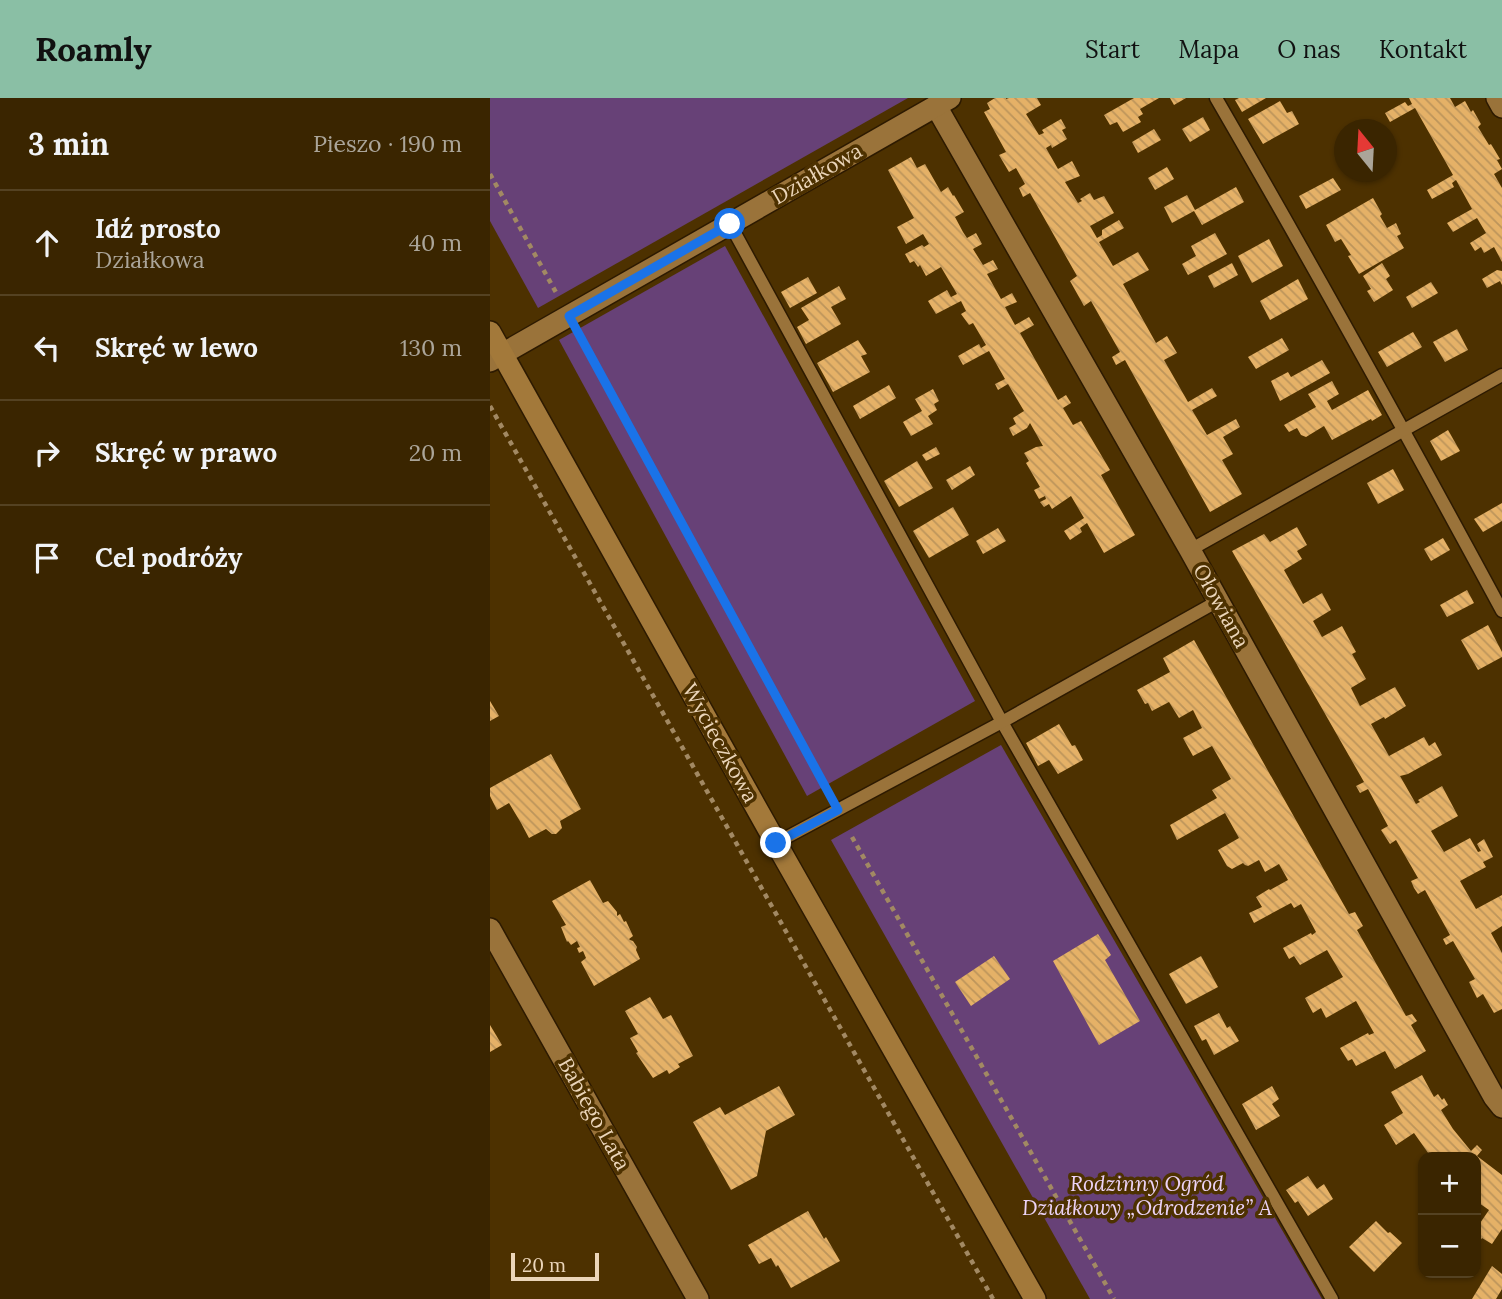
<!DOCTYPE html>
<html lang="pl">
<head>
<meta charset="utf-8">
<style>
	:root { --surface:#3a2500; --page:#45310f; --text:#f1f3f6; --muted:#aba599; --line:#544222; --accent:#8abfa5 }
	body { margin:0; font-family:Lora,serif; background:var(--page); color:var(--text) }
	.controls { position:absolute; right:21px; bottom:21px; display:grid; overflow:hidden; border-radius:14px; box-shadow:0 2px 5px #0004 }
	.controls button { width:63px; height:63px; display:grid; place-items:center; padding:0; border:0; border-bottom:2px solid var(--line); background:var(--surface); color:var(--text); font:35px sans-serif }
	.compass { position:absolute; left:844px; top:21px; width:63px; height:63px; border-radius:50%; background:var(--surface); box-shadow:0 2px 5px #0004; rotate:342deg }
	.scale { position:absolute; left:21px; bottom:18px; width:88px; box-sizing:border-box; padding-left:7px; border:4px solid #ebd5b9; border-top:0; font-size:19px; line-height:24px; white-space:nowrap; color:#ebd5b9; -webkit-text-stroke:5px #4d3100; paint-order:stroke }
	.stop { position:absolute; width:21px; height:21px; margin:-16px; border:5px solid #1a73e8; border-radius:50%; background:#fff }
	.stop.end { background:#1a73e8; border-color:#fff; box-shadow:0 2px 7px #0008 }
	.list { margin:0; padding:0; list-style:none }
	h2 { display:flex; justify-content:space-between; align-items:center; height:91px; margin:0; padding:0 28px; font-size:30px }
	h2 small { font-size:23px; font-weight:400; color:var(--muted) }
	.list li { display:grid; grid-template-columns:46px 1fr auto; gap:21px; align-items:center; box-sizing:border-box; height:105px; padding:0 28px; border-top:2px solid var(--line) }
	.list b { display:block; font-size:26px; white-space:nowrap }
	.list p { margin:0; font-size:23px; white-space:nowrap; color:var(--muted) }
	.list em { font-size:23px; font-style:normal; color:var(--muted) }
	.icon { flex:none; width:38px; height:38px; fill:none; stroke:currentColor; stroke-width:2; stroke-linecap:round; stroke-linejoin:round }
	.map { position:relative; flex:none; width:1012px; height:1201px; overflow:hidden }
	header { display:flex; align-items:center; gap:42px; box-sizing:border-box; height:98px; padding:0 35px; background:var(--accent); color:#111 }
	header strong { font-size:33px }
	nav { display:flex; gap:38px; margin-inline-start:auto; font-size:24px }
	main { display:flex }
	aside { flex:1; background:var(--surface) }
	.map>svg:first-child { display:block }
	.garden { fill:#674177 }
	.building { fill:url(#building-back-hatch) }
	.lines { fill:none; stroke-linecap:round; stroke-linejoin:round }
	.lane-casing { stroke:#2d1a00; stroke-width:15 }
	.street-casing { stroke:#2d1a00; stroke-width:24 }
	.secondary-casing { stroke:#2d1a00; stroke-width:24 }
	.path { stroke:#a28963; stroke-width:4.5; stroke-dasharray:5 5; stroke-linecap:butt }
	.lane { stroke:#9a733a; stroke-width:12 }
	.street { stroke:#9a733a; stroke-width:21 }
	.secondary { stroke:#a3793a; stroke-width:21 }
	.route { stroke:#1a73e8; stroke-width:9 }
	.labels { text-anchor:middle; stroke-width:7; stroke-linejoin:round; paint-order:stroke }
	.street-label { font-size:21px; fill:#ebd5b9; stroke:#4d3100 }
	.park-label { font-size:21px; font-style:italic; fill:#ecd3f7; stroke:#4d3100 }
</style>
</head>
<body>
<header>
<strong>Roamly</strong>
<nav><a>Start</a><a>Mapa</a><a>O nas</a><a>Kontakt</a></nav>
</header>
<main>
<aside>
<h2>3 min<small>Pieszo · 190 m</small></h2>
<ul class="list">
<li><svg class="icon" aria-label="ahead" viewBox="0 0 24 24"><path d="M12 20V5M6 11l6-6 6 6"/></svg><div><b>Idź prosto</b><p>Działkowa</p></div><em>40 m</em></li>
<li><svg class="icon" aria-label="left" viewBox="0 0 24 24"><path d="M17 20v-9H6M10 6l-5 5 5 5"/></svg><div><b>Skręć w lewo</b></div><em>130 m</em></li>
<li><svg class="icon" aria-label="right" viewBox="0 0 24 24"><path d="M7 20v-9h11M14 6l5 5-5 5"/></svg><div><b>Skręć w prawo</b></div><em>20 m</em></li>
<li><svg class="icon" aria-label="arrive" viewBox="0 0 24 24"><path d="M6 21V4h12l-3 4 3 4H6"/></svg><div><b>Cel podróży</b></div></li>
</ul>
</aside>
<div class="map">
<svg width="1012" height="1201" viewBox="0 0 1012 1201">
	<defs>
		<pattern id="building-back-hatch" width="6" height="6" patternUnits="userSpaceOnUse" patternTransform="scale(1.75)"><rect width="6" height="6" fill="#e5b167"/><path d="M-1 5l2 2M0 0l6 6M5-1l2 2" fill="none" stroke="#bd955b"/></pattern>
	</defs>
	<rect width="100%" height="100%" fill="#4d3100"/>
	<g class="garden">
		<polygon points="0,0 418,0 48,210 0,123"/>
		<polygon points="235,148 485,603 317,698 69,242"/>
		<polygon points="511,647 832,1201 600,1201 341,742"/>
	</g>
	<g class="building">
		<polygon points="505,0 516,0 516,1 519,0 547,0 551,7 536,16 549,37 554,35 552,32 571,21 576,30 572,32 577,41 562,50 561,47 556,50 568,71 582,63 590,78 575,84 588,105 592,103 590,101 600,95 604,102 614,98 624,115 600,128 607,140 612,137 612,132 629,122 634,130 609,144 623,168 648,154 659,172 633,186 666,245 677,238 687,255 674,262 698,304 722,290 727,298 702,312 717,337 746,321 750,329 733,339 743,356 732,362 752,396 720,414 635,262 626,267 622,259 630,254 601,203 594,208 589,199 580,183 587,178 540,95 533,99 529,90 535,86 526,70 519,74 509,57 516,54 494,14 500,11 497,5"/>
		<polygon points="644,0 669,0 650,11 653,16 648,19 651,24 633,34 627,24 620,27 614,17"/>
		<polygon points="680,0 696,0 684,7"/>
		<polygon points="749,0 776,0 752,14 745,2"/>
		<polygon points="919,0 960,0 965,9 975,3 981,14 983,12 991,26 988,29 999,47 1001,46 1010,61 1007,62 1012,71 1004,76 1012,90 1012,164 1004,149 994,155 991,149 985,153 980,145 996,135 987,120 963,134 957,125 982,111 966,82 962,85 964,89 942,101 937,92 963,77 925,10 900,24 895,15 915,4 918,8 922,6"/>
		<polygon points="790,3 797,15 802,13 809,26 773,46 758,21"/>
		<polygon points="713,19 720,32 700,44 692,31"/>
		<polygon points="664,31 671,42 648,55 642,44"/>
		<polygon points="421,59 427,70 435,66 451,94 458,89 463,98 464,97 474,114 465,119 473,134 477,140 486,135 492,146 483,151 493,167 503,162 508,171 497,176 511,201 522,195 527,204 515,209 525,227 539,219 544,227 530,235 568,302 576,297 581,305 573,310 583,327 591,323 620,372 611,377 645,437 614,455 597,425 590,430 592,434 580,442 574,433 594,420 581,398 562,411 559,406 554,409 550,404 556,401 555,398 549,401 544,392 550,389 536,365 539,363 534,355 546,349 553,348 540,325 537,330 523,338 519,330 526,326 523,320 534,313 518,286 508,292 505,286 515,281 499,253 473,267 468,258 489,246 491,250 496,247 483,225 479,227 471,216 476,213 471,203 446,216 438,203 457,192 461,199 467,196 451,169 436,178 430,167 428,169 424,163 420,165 415,156 432,147 434,149 439,146 433,136 416,146 407,129 424,120 398,72"/>
		<polygon points="677,69 684,81 665,92 658,80"/>
		<polygon points="843,80 851,92 816,111 809,98"/>
		<polygon points="746,89 754,104 712,127 704,113 682,125 674,109 697,97 705,112"/>
		<polygon points="883,100 892,116 890,118 897,130 906,125 911,136 907,138 914,150 869,176 858,158 861,157 851,141 845,144 836,127"/>
		<polygon points="725,135 737,156 698,177 692,166 706,158 701,148"/>
		<polygon points="779,141 793,168 762,185 748,158"/>
		<polygon points="742,165 748,177 724,190 718,178"/>
		<polygon points="892,165 900,178 896,181 903,192 884,204 877,193 881,191 873,178"/>
		<polygon points="1007,172 1012,173 1012,187 1010,183 997,190 992,181"/>
		<polygon points="318,179 327,195 300,210 291,194"/>
		<polygon points="808,181 818,201 780,222 770,203"/>
		<polygon points="941,184 948,195 922,210 916,199"/>
		<polygon points="349,188 356,201 341,209 351,226 316,246 307,229 319,222 311,210"/>
		<polygon points="967,231 978,252 955,264 943,244"/>
		<polygon points="923,234 932,249 897,269 888,254"/>
		<polygon points="792,240 799,252 766,271 758,259"/>
		<polygon points="368,242 377,256 371,258 380,274 343,294 327,265"/>
		<polygon points="832,262 840,275 790,303 781,283 798,274 801,279"/>
		<polygon points="842,283 849,296 837,303 842,312 878,292 892,317 882,323 881,321 842,342 834,328 816,339 811,337 807,330 799,334 794,327 826,309 818,296"/>
		<polygon points="399,287 406,300 370,321 363,308"/>
		<polygon points="443,291 449,303 444,306 447,312 438,318 443,326 421,338 413,324 432,313 425,301"/>
		<polygon points="958,332 970,353 951,363 940,343"/>
		<polygon points="446,349 450,356 436,363 432,357"/>
		<polygon points="427,363 443,390 409,409 394,383"/>
		<polygon points="480,368 485,377 462,392 456,382"/>
		<polygon points="903,371 914,392 888,406 877,385"/>
		<polygon points="1012,405 1012,423 993,434 984,421"/>
		<polygon points="463,409 479,437 439,460 423,433"/>
		<polygon points="807,429 817,447 807,453 812,461 794,472 813,506 832,495 841,512 823,523 832,539 852,528 866,554 862,556 876,581 861,590 870,608 905,589 916,608 895,621 894,619 881,626 899,658 934,639 939,648 945,644 952,657 918,676 910,678 926,706 930,704 928,702 952,688 968,718 941,733 954,754 980,740 988,754 991,753 987,746 994,741 1003,759 993,764 996,769 970,783 986,811 1012,797 1012,828 1001,835 1012,855 1012,911 1004,915 993,896 987,900 979,884 985,881 963,843 956,847 953,841 960,837 935,792 928,796 924,790 921,783 928,780 906,742 900,746 891,732 898,728 878,691 870,695 866,688 874,684 742,453 774,436 780,444"/>
		<polygon points="508,430 516,443 493,456 486,443"/>
		<polygon points="953,440 960,452 941,463 934,451"/>
		<polygon points="977,492 984,505 957,519 950,507"/>
		<polygon points="998,527 1012,554 1012,559 988,572 971,542"/>
		<polygon points="704,542 859,816 865,814 873,828 867,832 916,918 922,916 927,923 921,927 936,953 905,971 895,953 866,968 862,961 858,963 850,950 878,935 879,937 884,935 866,903 836,920 831,910 823,915 815,900 853,879 837,852 810,867 804,858 799,861 793,850 821,835 822,837 826,834 811,806 804,810 801,805 764,825 759,815 772,809 766,799 779,791 780,792 798,782 789,766 775,774 769,762 758,768 755,767 753,765 742,771 737,768 728,752 749,740 735,715 687,742 680,727 727,700 722,692 741,681 722,648 703,658 693,640 712,630 703,612 689,620 679,604 662,613 658,605 655,606 647,592 680,574 673,560"/>
		<polygon points="0,603 9,618 0,623"/>
		<polygon points="569,626 582,648 585,647 593,662 568,676 559,662 548,668 536,645"/>
		<polygon points="61,656 91,711 70,723 72,730 66,736 62,736 56,731 39,740 31,725 19,705 7,712 0,698 0,690"/>
		<polygon points="100,782 113,805 118,803 127,814 127,818 130,816 134,824 136,823 143,838 139,841 140,842 143,843 147,849 146,852 150,861 104,888 91,864 96,860 93,853 89,855 87,850 90,849 87,843 81,847 78,843 77,844 71,829 76,827 62,803"/>
		<polygon points="608,836 621,857 615,862 650,923 609,947 563,863"/>
		<polygon points="504,858 520,881 481,908 465,884"/>
		<polygon points="711,858 728,889 696,906 679,876"/>
		<polygon points="160,899 173,921 181,917 203,958 188,966 190,969 179,976 177,972 163,980 146,955 148,954 140,940 148,936 135,913"/>
		<polygon points="729,915 737,930 740,928 749,943 724,957 716,941 712,943 704,928"/>
		<polygon points="0,927 12,947 0,954"/>
		<polygon points="932,977 944,999 948,996 952,1002 954,1000 958,1007 951,1012 963,1031 981,1053 987,1047 992,1052 987,1058 1012,1077 1012,1131 1002,1146 992,1140 986,1148 986,1131 999,1112 986,1103 986,1059 941,1059 924,1035 906,1047 894,1027 913,1015 901,994"/>
		<polygon points="289,988 305,1017 276,1033 267,1078 241,1092 203,1024 230,1009 235,1017"/>
		<polygon points="782,988 789,1001 782,1006 790,1018 766,1032 752,1006"/>
		<polygon points="818,1078 827,1091 834,1086 843,1101 818,1118 808,1103 805,1105 796,1092"/>
		<polygon points="318,1113 334,1141 336,1139 350,1163 301,1190 288,1167 286,1169 281,1160 269,1166 258,1147"/>
		<polygon points="886,1123 898,1135 900,1134 912,1145 884,1174 859,1149"/>
		<polygon points="1002,1168 1012,1176 1012,1191 1006,1201 982,1201"/>
	</g>
	<g class="lines">
		<g class="lane-casing">
			<g id="lane">
				<path d="M 726,0 C 824,169 919,341 1012,513"/>
				<polyline points="240,126 512,624 842,1201"/>
				<polyline points="700,452 1012,277"/>
				<polyline points="286,745 512,624 728,503"/>
			</g>
		</g>
		<g class="street-casing">
			<g id="street">
				<polyline points="1007,0 1012,9"/>
				<polyline points="446,8 700,452 1004,999 1012,1009"/>
				<polyline points="0,263 460,0"/>
				<polyline points="0,831 208,1201"/>
			</g>
		</g>
		<g class="secondary-casing">
			<polyline id="secondary" points="0,234 286,745 545,1201"/>
		</g>
		<g class="path">
			<polyline points="0,76 68,198"/>
			<polyline points="91,239 338,696"/>
			<polyline points="0,308 503,1201"/>
			<polyline points="362,739 624,1201"/>
		</g>
		<use href="#lane" class="lane"/>
		<use href="#street" class="street"/>
		<use href="#secondary" class="secondary"/>
	</g>
	<g class="lines">
		<polyline class="route" points="240,126 79,218 348,712 286,745"/>
	</g>
	<g class="labels">
		<g class="street-label">
			<text transform="translate(327 76) rotate(-30)" y="7">Działkowa</text>
			<text transform="translate(731 508) rotate(61)" y="7">Ołowiana</text>
			<text transform="translate(230 645) rotate(61)" y="7">Wycieczkowa</text>
			<text transform="translate(104 1016) rotate(61)" y="7">Babiego Lata</text>
		</g>
		<g class="park-label">
			<text x="657" y="1093">Rodzinny Ogród<tspan x="657" dy="24">Działkowy „Odrodzenie” A</tspan></text>
		</g>
	</g>
</svg>
<div class="controls">
<button>+</button>
<button>−</button>
</div>
<svg class="compass" viewBox="-18 -18 36 36"><path d="M0-13l5 13h-10z" fill="#e53935"/><path d="M0 13l5-13h-10z" fill="#aba599"/></svg>
<div class="scale">20 m</div>
<div class="stop" style="left:240px;top:126px"></div>
<div class="stop end" style="left:286px;top:745px"></div>
</div>
</main>
</body>
</html>
